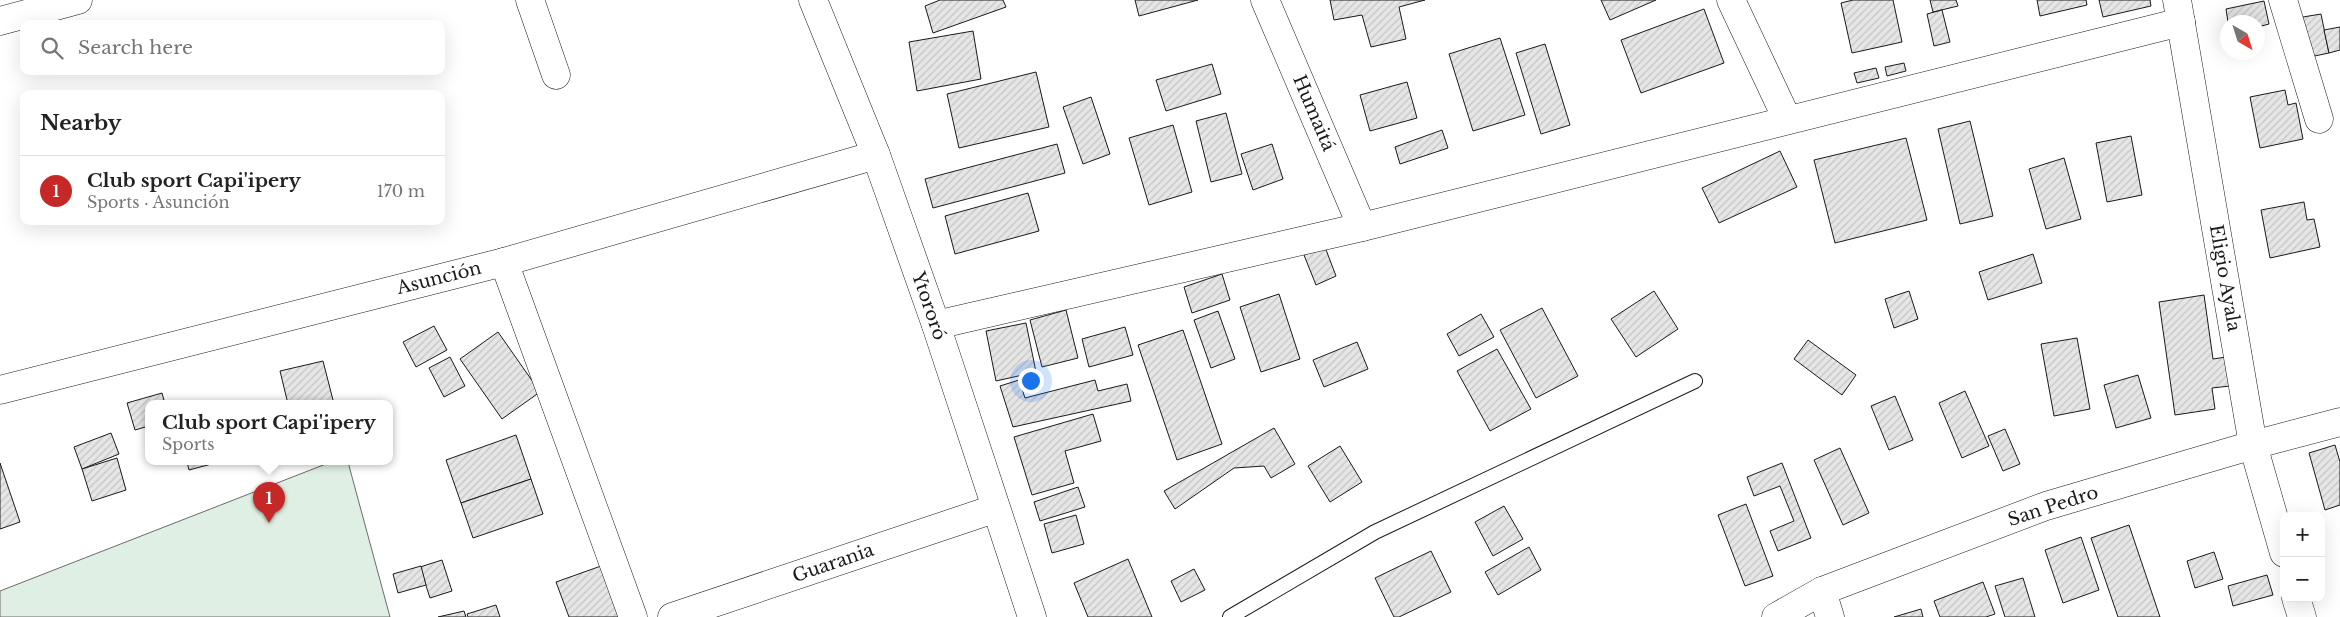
<!DOCTYPE html>
<html lang="en">
<head>
<meta charset="utf-8">
<style>
	:root { --surface:#fff; --page:#f2f2f2; --text:#222; --muted:#767676; --line:#e0e0e0; --accent:#c62828 }
	body { margin:0; font-family:"Libre Baskerville",serif; background:var(--page); color:var(--text) }
	.controls { position:absolute; right:15px; bottom:15px; display:grid; overflow:hidden; border-radius:10px; box-shadow:0 5px 20px #0002 }
	.controls button { width:45px; height:45px; display:grid; place-items:center; padding:0; border:0; border-bottom:1px solid var(--line); background:var(--surface); color:var(--text); font:25px sans-serif }
	.compass { position:absolute; left:2220px; top:15px; width:45px; height:45px; border-radius:50%; background:var(--surface); box-shadow:0 5px 20px #0002; rotate:141deg }
	.you { position:absolute; left:1030px; top:380px; width:18px; height:18px; margin:-12px; border:4px solid #fff; border-radius:50%; background:#1a73e8; box-shadow:0 0 0 8px #1a73e833 }
	.badge { display:grid; place-items:center; width:32px; height:32px; border-radius:50%; background:var(--accent); color:#fff; font-size:16px; font-weight:700 }
	.pin { position:absolute; translate:-50% -41px; filter:drop-shadow(0 1px 2px #0008) }
	.pin::after { content:''; position:absolute; top:26px; width:18px; height:15px; background:inherit; clip-path:polygon(0 0,100% 0,50% 100%) }
	.popup { position:absolute; left:145px; top:400px; width:248px; height:65px; box-sizing:border-box; display:grid; place-content:center; border-radius:10px; background:var(--surface); filter:drop-shadow(0 1px 4px #0005); font-size:16px; white-space:nowrap; color:var(--muted) }
	.popup b { font-size:19px; color:var(--text) }
	.popup::after { content:''; position:absolute; left:50%; top:100%; margin-left:-10px; border:10px solid transparent; border-top-color:var(--surface) }
	.list { margin:0; padding:0; list-style:none }
	h2 { display:flex; justify-content:space-between; align-items:center; height:65px; margin:0; padding:0 20px; font-size:21px }
	h2 small { font-size:16px; font-weight:400; color:var(--muted) }
	.list li { display:grid; grid-template-columns:32px 1fr auto; gap:15px; align-items:center; box-sizing:border-box; height:70px; padding:0 20px; border-top:1px solid var(--line) }
	.list b { display:block; font-size:19px; white-space:nowrap }
	.list p { margin:0; font-size:16px; white-space:nowrap; color:var(--muted) }
	.list em { font-size:16px; font-style:normal; color:var(--muted) }
	.icon { flex:none; width:28px; height:28px; fill:none; stroke:currentColor; stroke-width:2; stroke-linecap:round; stroke-linejoin:round }
	.map { position:relative; flex:none; width:2340px; height:617px; overflow:hidden }
	.search { position:absolute; background:var(--surface); box-shadow:0 5px 20px #0002; left:20px; top:20px; width:425px; height:55px; display:flex; align-items:center; gap:12px; box-sizing:border-box; padding:0 18px; border-radius:10px; color:var(--muted); font-size:19px }
	.panel { position:absolute; background:var(--surface); box-shadow:0 5px 20px #0002; left:20px; top:90px; width:425px; height:135px; border-radius:10px }
	.map>svg:first-child { display:block }
	.pitch { fill:#e0efe3; stroke:#6a6a6a }
	.building { fill:url(#building-hatch); stroke:#1a1a1a }
	.lines { fill:none; stroke-linecap:round; stroke-linejoin:round }
	.lane-casing { stroke:#1a1a1a; stroke-width:16 }
	.street-casing { stroke:#1a1a1a; stroke-width:29 }
	.secondary-casing { stroke:#1a1a1a; stroke-width:29 }
	.lane { stroke:#fff; stroke-width:14 }
	.street { stroke:#fff; stroke-width:28 }
	.secondary { stroke:#fff; stroke-width:28 }
	.labels { text-anchor:middle; stroke-width:4; stroke-linejoin:round; paint-order:stroke }
	.street-label { font-size:18px; fill:#1a1a1a; stroke:#fff }
</style>
</head>
<body>
<div class="map">
<svg width="2340" height="617" viewBox="0 0 2340 617">
	<defs>
		<pattern id="building-hatch" width="6" height="6" patternUnits="userSpaceOnUse" patternTransform="scale(1.25)"><rect width="6" height="6" fill="#e6e6e6"/><path d="M-1 1l2-2M0 6l6-6M5 7l2-2" fill="none" stroke="#c5c5c5"/></pattern>
	</defs>
	<rect width="100%" height="100%" fill="#fff"/>
	<polygon class="pitch" points="331,462 348,462 390,617 0,617 0,591"/>
	<g class="building">
		<polygon points="940,0 1003,0 1006,7 933,33 925,6"/>
		<polygon points="1135,0 1198,0 1139,16"/>
		<polygon points="1330,0 1425,0 1399,7 1406,39 1371,47 1362,15 1334,20"/>
		<polygon points="1601,0 1656,0 1610,20"/>
		<polygon points="1853,0 1893,0 1902,42 1852,53 1841,3"/>
		<polygon points="1930,0 1956,0 1958,6 1933,12"/>
		<polygon points="2037,0 2086,0 2087,5 2040,16"/>
		<polygon points="2099,0 2150,0 2151,6 2103,17"/>
		<polygon points="2264,1 2269,24 2258,27 2258,22 2228,22 2226,9"/>
		<polygon points="1704,9 1724,63 1641,93 1621,40"/>
		<polygon points="1942,10 1950,42 1934,46 1927,14"/>
		<polygon points="2321,14 2329,53 2305,58 2297,18"/>
		<polygon points="2340,27 2340,50 2329,53 2324,30"/>
		<polygon points="973,31 981,79 917,91 909,42"/>
		<polygon points="1500,38 1525,115 1473,131 1449,54"/>
		<polygon points="1545,44 1570,125 1541,134 1516,53"/>
		<polygon points="1904,63 1906,71 1887,76 1885,67"/>
		<polygon points="1212,64 1221,94 1166,111 1156,80"/>
		<polygon points="1876,68 1879,78 1857,83 1854,73"/>
		<polygon points="1036,72 1049,127 959,148 947,94"/>
		<polygon points="1407,82 1417,118 1370,131 1360,95"/>
		<polygon points="2285,90 2288,105 2296,103 2303,139 2260,148 2250,97"/>
		<polygon points="1091,97 1110,154 1083,164 1063,107"/>
		<polygon points="1226,113 1242,174 1211,182 1196,121"/>
		<polygon points="1970,121 1993,216 1960,224 1938,129"/>
		<polygon points="1173,125 1192,192 1149,205 1129,138"/>
		<polygon points="1442,130 1448,148 1400,164 1395,147"/>
		<polygon points="2131,136 2142,195 2107,202 2096,143"/>
		<polygon points="1906,138 1927,220 1835,243 1814,160"/>
		<polygon points="1057,144 1065,173 933,208 925,179"/>
		<polygon points="1272,144 1283,179 1253,190 1241,154"/>
		<polygon points="1780,151 1797,187 1719,223 1702,188"/>
		<polygon points="2064,158 2081,219 2046,229 2029,169"/>
		<polygon points="1028,193 1039,231 955,254 945,216"/>
		<polygon points="2304,202 2307,220 2314,219 2320,247 2270,258 2261,210"/>
		<polygon points="1325,247 1336,276 1316,285 1304,255"/>
		<polygon points="2033,254 2042,283 1988,300 1979,272"/>
		<polygon points="1222,274 1230,300 1192,313 1184,287"/>
		<polygon points="1654,291 1678,329 1636,357 1611,319"/>
		<polygon points="1909,291 1918,319 1894,328 1885,299"/>
		<polygon points="1279,294 1300,359 1261,372 1240,307"/>
		<polygon points="2204,295 2213,359 2226,357 2230,386 2212,388 2215,409 2175,415 2159,302"/>
		<polygon points="1542,308 1578,376 1536,398 1500,330"/>
		<polygon points="1066,310 1078,358 1042,367 1030,320"/>
		<polygon points="1218,311 1235,359 1211,368 1194,320"/>
		<polygon points="1481,314 1494,337 1459,356 1447,334"/>
		<polygon points="1026,323 1036,372 996,381 986,331"/>
		<polygon points="434,326 447,350 416,367 403,342"/>
		<polygon points="1125,327 1133,355 1089,367 1082,339"/>
		<polygon points="1183,330 1222,444 1177,460 1138,345"/>
		<polygon points="498,332 540,392 502,419 460,359"/>
		<polygon points="2077,338 2090,409 2054,416 2041,344"/>
		<polygon points="1808,340 1856,375 1842,395 1794,359"/>
		<polygon points="1357,342 1368,369 1324,387 1313,360"/>
		<polygon points="1497,349 1531,409 1490,431 1457,371"/>
		<polygon points="450,357 465,386 444,397 429,368"/>
		<polygon points="323,361 334,404 288,404 280,371"/>
		<polygon points="2138,375 2151,418 2116,428 2104,385"/>
		<polygon points="1019,380 1025,398 1095,380 1098,391 1127,384 1131,401 1013,427 1000,386"/>
		<polygon points="1965,391 1989,446 1962,458 1939,403"/>
		<polygon points="162,393 165,404 149,404 149,426 135,430 127,403"/>
		<polygon points="1895,396 1913,440 1889,450 1871,406"/>
		<polygon points="1093,414 1101,441 1065,451 1074,483 1032,495 1014,437"/>
		<polygon points="1274,428 1295,464 1271,478 1264,466 1234,468 1175,509 1164,491"/>
		<polygon points="2005,429 2020,464 2003,471 1988,436"/>
		<polygon points="111,433 119,454 82,469 74,447"/>
		<polygon points="516,435 531,479 461,503 446,460"/>
		<polygon points="2335,445 2340,462 2340,505 2325,510 2309,453"/>
		<polygon points="1340,446 1362,482 1330,502 1308,466"/>
		<polygon points="1840,448 1869,513 1843,525 1814,460"/>
		<polygon points="117,458 126,490 92,501 82,469"/>
		<polygon points="187,462 219,462 189,470"/>
		<polygon points="0,463 20,522 0,529"/>
		<polygon points="1782,463 1811,538 1778,551 1770,531 1794,521 1780,486 1754,496 1747,477"/>
		<polygon points="531,479 543,514 473,538 461,503"/>
		<polygon points="1078,487 1085,507 1040,521 1034,502"/>
		<polygon points="1746,504 1773,576 1745,586 1718,515"/>
		<polygon points="1504,506 1523,539 1493,556 1475,522"/>
		<polygon points="1076,515 1084,544 1052,553 1044,524"/>
		<polygon points="2129,525 2160,617 2118,617 2091,538"/>
		<polygon points="2081,537 2099,590 2063,603 2045,550"/>
		<polygon points="1529,547 1541,570 1498,595 1485,572"/>
		<polygon points="1431,551 1451,592 1399,617 1394,617 1375,578"/>
		<polygon points="2214,552 2223,579 2195,588 2187,561"/>
		<polygon points="1128,559 1152,617 1088,617 1074,583"/>
		<polygon points="442,560 452,591 430,598 420,567"/>
		<polygon points="421,566 426,585 398,593 393,574"/>
		<polygon points="601,566 620,617 569,617 556,582"/>
		<polygon points="1194,569 1205,590 1181,602 1171,581"/>
		<polygon points="2267,575 2273,595 2233,606 2228,586"/>
		<polygon points="2023,578 2035,617 2005,617 1995,586"/>
		<polygon points="1983,582 1995,614 1986,617 1940,617 1934,601"/>
		<polygon points="496,605 500,617 468,617 467,614"/>
		<polygon points="1921,609 1923,617 1894,617"/>
		<polygon points="464,611 466,617 438,617"/>
	</g>
	<g class="lines">
		<g class="lane-casing">
			<polyline id="lane" points="1230,617 1375,532 1695,381"/>
		</g>
		<g class="street-casing">
			<g id="street">
				<polyline points="530,0 556,75"/>
				<polyline points="1265,0 1362,227"/>
				<polyline points="1731,0 1787,119"/>
				<polyline points="2283,0 2319,119"/>
				<polyline points="0,21 78,0"/>
				<polyline points="504,262 633,617"/>
				<polyline points="936,325 1362,227 2181,22"/>
				<polyline points="0,390 504,262 876,155"/>
				<polyline points="1822,591 1830,617"/>
				<polyline points="672,617 994,509"/>
				<polyline points="1776,617 1822,591 2046,506 2253,445 2340,422"/>
			</g>
		</g>
		<g class="secondary-casing">
			<g id="secondary">
				<polyline points="813,0 876,155 936,325 1032,617"/>
				<polyline points="2177,0 2253,445 2284,553"/>
				<polyline points="2296,598 2302,617"/>
			</g>
		</g>
		<use href="#lane" class="lane"/>
		<use href="#street" class="street"/>
		<use href="#secondary" class="secondary"/>
	</g>
	<g class="labels">
		<g class="street-label">
			<text transform="translate(1314 113) rotate(67)" y="6">Humaitá</text>
			<text transform="translate(439 278) rotate(-14)" y="6">Asunción</text>
			<text transform="translate(2225 278) rotate(80)" y="6">Eligio Ayala</text>
			<text transform="translate(929 306) rotate(71)" y="6">Ytororó</text>
			<text transform="translate(2053 506) rotate(-18)" y="6">San Pedro</text>
			<text transform="translate(833 563) rotate(-19)" y="6">Guarania</text>
		</g>
	</g>
</svg>
<div class="controls">
<button>+</button>
<button>−</button>
</div>
<svg class="compass" viewBox="-18 -18 36 36"><path d="M0-13l5 13h-10z" fill="#e53935"/><path d="M0 13l5-13h-10z" fill="#767676"/></svg>
<div class="you"></div>
<div class="pin badge" style="left:269px;top:523px">1</div>
<div class="popup"><b>Club sport Capi'ipery</b>Sports</div>
<div class="search"><svg class="icon" aria-label="search" viewBox="0 0 24 24"><circle cx="10" cy="10" r="6"/><path d="M15 15l6 6"/></svg>Search here</div>
<section class="panel">
<h2>Nearby<small></small></h2>
<ul class="list">
<li><span class="badge">1</span><div><b>Club sport Capi'ipery</b><p>Sports · Asunción</p></div><em>170 m</em></li>
</ul>
</section>
</div>
</body>
</html>
